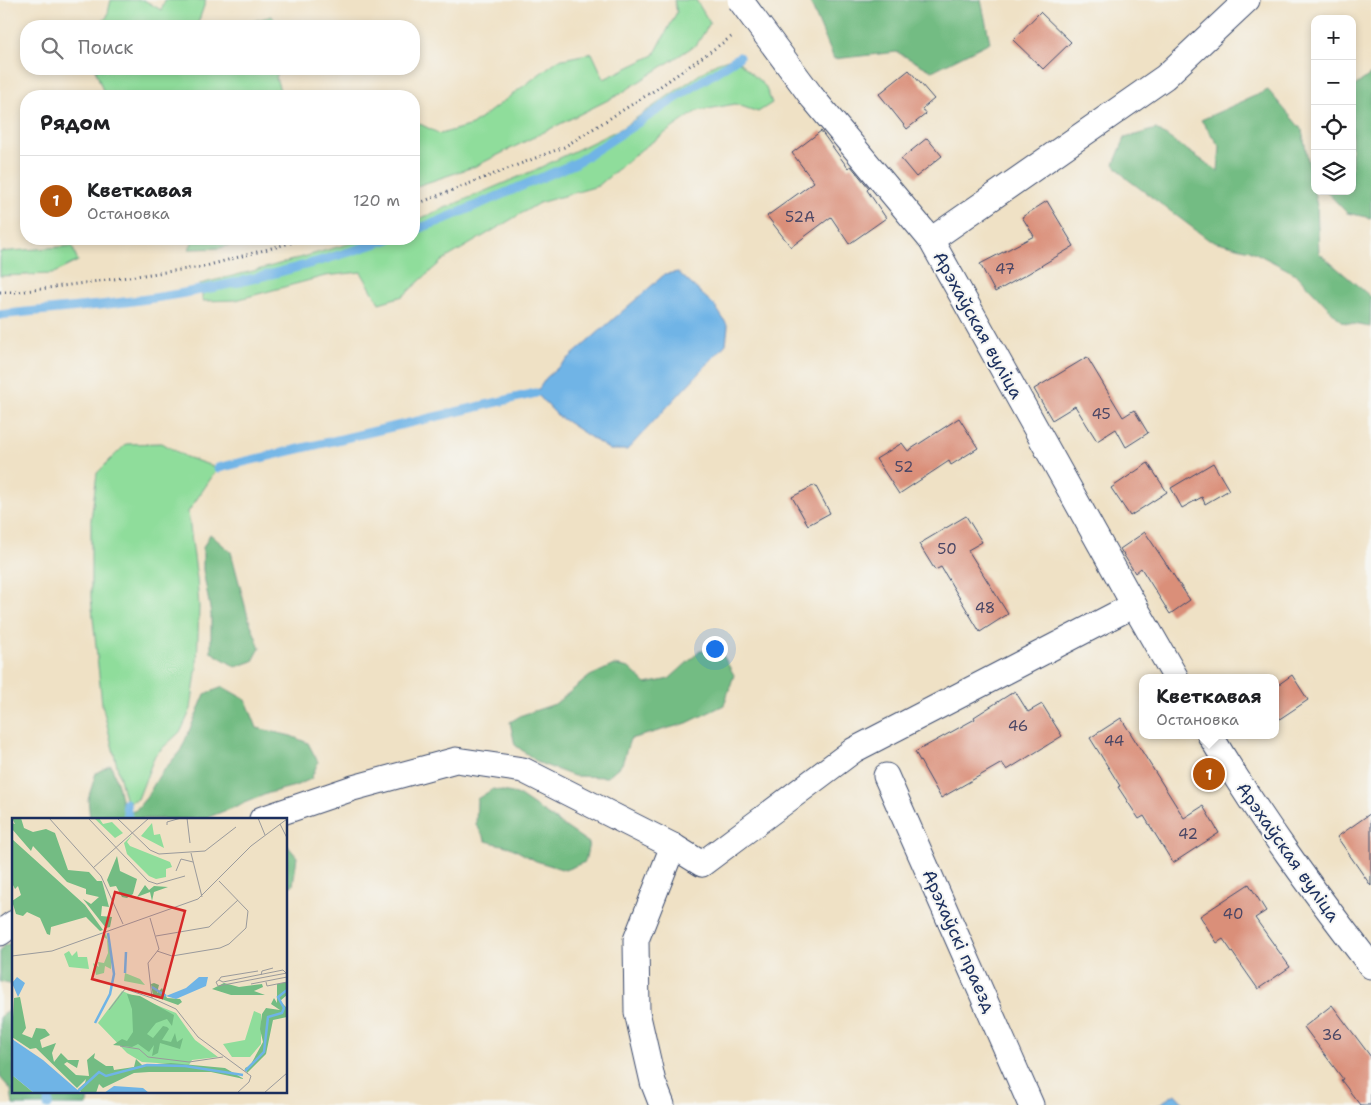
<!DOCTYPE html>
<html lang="ru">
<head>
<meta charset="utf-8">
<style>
	:root { --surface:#fff; --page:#f2f2f2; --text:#202124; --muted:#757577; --line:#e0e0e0; --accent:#b45309 }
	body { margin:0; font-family:"Shantell Sans",sans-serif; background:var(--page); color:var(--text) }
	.controls { position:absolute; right:15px; top:15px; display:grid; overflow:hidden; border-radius:10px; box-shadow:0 2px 8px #0003 }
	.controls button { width:45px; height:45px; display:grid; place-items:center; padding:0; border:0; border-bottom:1px solid var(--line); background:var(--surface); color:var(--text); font:25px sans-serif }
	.you { position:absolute; left:714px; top:648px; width:18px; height:18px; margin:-12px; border:4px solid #fff; border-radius:50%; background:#1a73e8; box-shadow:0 0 0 8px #1a73e833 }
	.badge { display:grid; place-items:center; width:32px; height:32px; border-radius:50%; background:var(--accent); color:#fff; font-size:16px; font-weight:700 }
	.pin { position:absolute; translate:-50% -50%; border:2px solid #fff; box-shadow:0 1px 5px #0006 }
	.popup { position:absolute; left:1139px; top:674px; width:140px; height:65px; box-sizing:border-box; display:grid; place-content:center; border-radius:10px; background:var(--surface); filter:drop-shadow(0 1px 4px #0005); font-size:16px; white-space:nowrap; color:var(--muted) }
	.popup b { font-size:19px; color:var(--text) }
	.popup::after { content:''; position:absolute; left:50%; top:100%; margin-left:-10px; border:10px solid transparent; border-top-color:var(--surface) }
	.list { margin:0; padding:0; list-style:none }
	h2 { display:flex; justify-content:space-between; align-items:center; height:65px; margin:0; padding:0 20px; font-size:21px }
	h2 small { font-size:16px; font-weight:400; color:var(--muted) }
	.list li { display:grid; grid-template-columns:32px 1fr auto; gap:15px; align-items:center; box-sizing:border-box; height:90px; padding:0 20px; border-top:1px solid var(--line) }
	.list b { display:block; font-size:19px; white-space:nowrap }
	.list p { margin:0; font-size:16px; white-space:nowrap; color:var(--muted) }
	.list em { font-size:16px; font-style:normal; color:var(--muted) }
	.icon { flex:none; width:28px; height:28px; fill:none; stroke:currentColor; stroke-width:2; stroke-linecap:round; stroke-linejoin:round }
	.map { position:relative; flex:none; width:1371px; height:1105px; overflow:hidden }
	.search { position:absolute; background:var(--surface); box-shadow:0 2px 8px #0003; left:20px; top:20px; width:400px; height:55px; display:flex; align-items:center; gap:12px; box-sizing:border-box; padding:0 18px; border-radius:20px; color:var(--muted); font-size:19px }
	.panel { position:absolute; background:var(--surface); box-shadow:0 2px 8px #0003; left:20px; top:90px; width:400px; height:155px; border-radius:20px }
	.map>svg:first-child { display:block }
	.green { fill:#8fdd9b; stroke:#55867c }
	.forest { fill:#73bc83; stroke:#477670 }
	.water { fill:#6fb4e6; stroke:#4572a2 }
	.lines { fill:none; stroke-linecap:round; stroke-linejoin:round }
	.stream { stroke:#6fb4e6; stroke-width:9 }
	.building { fill:#da8f79 }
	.street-casing { stroke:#3b4a6d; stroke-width:27 }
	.path { stroke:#3b4a6d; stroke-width:3; stroke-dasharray:1 4; stroke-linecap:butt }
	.street { stroke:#fff; stroke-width:25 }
	.street-bridge-casing { stroke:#3b4a6d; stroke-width:27; stroke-linecap:butt }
	.street-bridge { stroke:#fff; stroke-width:25 }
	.labels { text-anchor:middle; stroke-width:4; stroke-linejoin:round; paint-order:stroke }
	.number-label { font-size:15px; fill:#4b4765 }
	.street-label { font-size:18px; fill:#1b2f5e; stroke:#f6f6f2 }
	.inset-river { fill:none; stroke:#6fb4e6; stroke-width:2.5 }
	.inset-road { fill:none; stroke:#9a9a9c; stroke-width:1 }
	.view { fill:#d62828; fill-opacity:0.15; stroke:#d62828; stroke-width:2.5 }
	.inset-edge { fill:none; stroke:#1b2f5e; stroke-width:2.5 }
</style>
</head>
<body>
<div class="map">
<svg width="1371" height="1105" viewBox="0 0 1371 1105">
	<rect width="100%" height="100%" fill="#f6f6f2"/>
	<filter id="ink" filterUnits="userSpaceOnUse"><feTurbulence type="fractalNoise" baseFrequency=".02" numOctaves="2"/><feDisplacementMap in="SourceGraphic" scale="10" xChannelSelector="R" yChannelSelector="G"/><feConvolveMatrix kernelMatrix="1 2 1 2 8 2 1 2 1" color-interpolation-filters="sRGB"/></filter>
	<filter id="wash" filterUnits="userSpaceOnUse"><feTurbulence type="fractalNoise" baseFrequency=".0096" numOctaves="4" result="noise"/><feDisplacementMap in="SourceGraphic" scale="20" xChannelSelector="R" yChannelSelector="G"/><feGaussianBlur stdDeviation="1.12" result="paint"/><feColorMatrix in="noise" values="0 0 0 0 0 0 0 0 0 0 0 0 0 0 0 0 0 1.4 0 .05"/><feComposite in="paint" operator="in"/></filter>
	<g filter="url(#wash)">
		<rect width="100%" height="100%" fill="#efe1c5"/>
		<g class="green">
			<polygon points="111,0 144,0 161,10 165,0 206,0 197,26 97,26 107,17"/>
			<polygon points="674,0 696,0 710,23 697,44 620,94 476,166 414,187 414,121 440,134 472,125 558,60 592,53 604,79 654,55 677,12"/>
			<polygon points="272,16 277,26 236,26"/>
			<polygon points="734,57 765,86 772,103 758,112 735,104 697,111 642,149 598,186 539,203 443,260 403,296 379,303 361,272 325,276 236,300 203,301 200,284 265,268 365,239 414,239 414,221 535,170 622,128 716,63"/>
			<polygon points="95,69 279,69 276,78 282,96 105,96"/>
			<polygon points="194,239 251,239 220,248 189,249"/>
			<polygon points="72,246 78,261 52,274 0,276 0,252"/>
			<polygon points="162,443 186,457 218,468 188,512 197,579 199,607 197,665 191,709 181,731 155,755 138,799 126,803 102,704 91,598 91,520 97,473 126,444"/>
		</g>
		<g class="forest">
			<polygon points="812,0 981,0 990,42 932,71 897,52 834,59 810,2"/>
			<polygon points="1371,74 1371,218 1347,213 1326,191 1352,191 1352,88"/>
			<polygon points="1268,90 1302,130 1317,206 1319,253 1371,297 1370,327 1342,322 1296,274 1250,250 1209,240 1126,178 1114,164 1125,138 1156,129 1218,171 1220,147 1201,120"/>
			<polygon points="210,534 231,552 248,617 260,648 253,661 236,667 211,652 211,614 203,570 203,548"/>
			<polygon points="700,651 721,652 734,675 724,705 687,723 630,739 622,764 607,777 574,776 539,763 515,745 510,722 522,715 555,704 590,676 614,665 629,668 646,684 669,679"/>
			<polygon points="223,687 246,700 257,728 291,736 308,743 318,762 311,779 295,786 269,793 204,819 90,819 88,799 96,773 111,765 118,785 123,809 135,811 146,798 159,776 181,750 205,694"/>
			<polygon points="493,789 517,794 589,843 585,862 565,870 536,861 510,847 486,841 476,824 477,799"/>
			<polygon points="286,844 297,857 293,885 286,887"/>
			<polygon points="14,943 14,985 0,982 0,951 4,945"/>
			<polygon points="14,1008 14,1091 88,1091 87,1105 13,1105 11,1090 0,1077 0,1018 4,1013"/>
		</g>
		<g class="water">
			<polygon points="678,272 715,306 728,326 726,344 627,450 610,450 558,416 536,393 546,378 665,274"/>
			<polygon points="1175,1094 1185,1105 1158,1105"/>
		</g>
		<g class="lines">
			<g class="stream">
				<polyline points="414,230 437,222 576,163 739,57"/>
				<path d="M 0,315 C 51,309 103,306 154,298 C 234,286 313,265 389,239"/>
				<polyline points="218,468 536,393"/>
				<polyline points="126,803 128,819"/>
				<polyline points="48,1105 49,1091"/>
			</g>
		</g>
		<g id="blocks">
			<g class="building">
				<polygon points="1040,12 1071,42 1043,69 1013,40"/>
				<polygon points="909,70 934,99 922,109 926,114 907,129 879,94"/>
				<polygon points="821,131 848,168 851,166 869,188 867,190 886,218 849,244 831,217 791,247 767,216 814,182 792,153"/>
				<polygon points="927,138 942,156 916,177 901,159"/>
				<polygon points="1047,201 1074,246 1029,273 995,292 980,264 1034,236 1022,217"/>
				<polygon points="1087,357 1123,417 1134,410 1148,433 1126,447 1116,429 1097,441 1075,406 1052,420 1034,389"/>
				<polygon points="959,418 978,448 951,465 949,461 899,494 876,459 902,443 908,451"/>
				<polygon points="1148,463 1167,492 1130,516 1111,488"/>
				<polygon points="1213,463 1229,490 1205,504 1202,497 1182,508 1171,488"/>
				<polygon points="815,485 830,513 808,525 792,497"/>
				<polygon points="966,516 982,542 968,550 1008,614 980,632 941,567 935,570 919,544"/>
				<polygon points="1145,532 1190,600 1170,614 1141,568 1135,573 1120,549"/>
				<polygon points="1292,675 1308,700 1275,722 1275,687"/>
				<polygon points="1015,691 1028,712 1042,704 1062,736 1007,770 1002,763 941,798 915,752 975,719 974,717"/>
				<polygon points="1121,718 1184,818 1203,806 1219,833 1173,863 1144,816 1139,819 1118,787 1120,786 1090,738"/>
				<polygon points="1371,813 1371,886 1337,837"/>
				<polygon points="1249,884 1266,911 1255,918 1290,967 1258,989 1223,939 1217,943 1200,916"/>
				<polygon points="1332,1005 1371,1057 1371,1105 1360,1105 1341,1080 1343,1079 1304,1027"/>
			</g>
		</g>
	</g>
	<g filter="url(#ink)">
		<use href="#blocks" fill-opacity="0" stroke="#3b4a6d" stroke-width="1"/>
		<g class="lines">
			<g class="street-casing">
				<g id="street">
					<polyline points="812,97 931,240 1134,605 1176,678"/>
					<polyline points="931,240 1165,77 1247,0"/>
					<path d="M 1210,735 C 1258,816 1314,892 1371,966"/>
					<polyline points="886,776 1031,1105"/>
					<polyline points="262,819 353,788 456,760 523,770 673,846 702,864 854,750 1134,605"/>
					<polyline points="0,933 14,923"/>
					<polyline points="662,1105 653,1082 637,1012 636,940 673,846"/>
				</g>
			</g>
			<g class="path">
				<polyline points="414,205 564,147 655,90 734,35"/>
				<polyline points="0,292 18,292 202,267 305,239"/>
			</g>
			<use href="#street" class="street"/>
			<g class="street-bridge-casing">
				<polyline id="street-bridge" points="740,0 812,97"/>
			</g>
			<use href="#street-bridge" class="street-bridge"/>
		</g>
	</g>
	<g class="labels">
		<g class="number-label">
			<text x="800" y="222">52А</text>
			<text x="1005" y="274">47</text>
			<text x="1101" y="419">45</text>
			<text x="904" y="472">52</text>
			<text x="947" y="554">50</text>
			<text x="985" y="613">48</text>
			<text x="1018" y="731">46</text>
			<text x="1114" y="746">44</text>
			<text x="1188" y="839">42</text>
			<text x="1233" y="919">40</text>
			<text x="1332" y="1040">36</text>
		</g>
		<g class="street-label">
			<text transform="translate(978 325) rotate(61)" y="6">Арэхаўская вуліца</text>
			<text transform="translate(1288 852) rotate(55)" y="6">Арэхаўская вуліца</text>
			<text transform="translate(959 941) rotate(66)" y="6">Арэхаўскі праезд</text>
		</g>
	</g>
	<g transform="translate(12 818)">
		<rect width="275" height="275" fill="#efe1c5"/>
		<path d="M 82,0 L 87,0 L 91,6 L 100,4 L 111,15 L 103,20 ZM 140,5 L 142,17 L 148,16 L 152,30 L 129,18 ZM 120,17 L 115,24 L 118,28 L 158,44 L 160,49 L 154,51 L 154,59 L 144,61 L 137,58 L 115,36 L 112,25 ZM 94,116 L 99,134 L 99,151 L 93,148 L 92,155 L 84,157 L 81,145 L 87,149 L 86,144 L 92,145 L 96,135 L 95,121 L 90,118 ZM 57,133 L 60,138 L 65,133 L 66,139 L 75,139 L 77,151 L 57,149 L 52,136 ZM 113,155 L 128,161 L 133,167 L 112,163 ZM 110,173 L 164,195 L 183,222 L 206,239 L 180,242 L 177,247 L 130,244 L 115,235 L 86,205 ZM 242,193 L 249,196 L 249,226 L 238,239 L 220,239 L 211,226 L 233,222 Z" fill="#8fdd9b"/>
		<path d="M 0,0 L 9,0 L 12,10 L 21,14 L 34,11 L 43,15 L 56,52 L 77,54 L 85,63 L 90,63 L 97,89 L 90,88 L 89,98 L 100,99 L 98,109 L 94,110 L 71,81 L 79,86 L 87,79 L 74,76 L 74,71 L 55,64 L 21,28 L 19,33 L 0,11 L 0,5 L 3,6 ZM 0,21 L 73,87 L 91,112 L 88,113 L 74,99 L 39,109 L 38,117 L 35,116 L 28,100 L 15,94 L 11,98 L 4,96 L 0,83 L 9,77 L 6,68 L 3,71 L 0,65 ZM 105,38 L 108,53 L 125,61 L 121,76 L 115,80 L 110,79 L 104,68 L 98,69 L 95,62 ZM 133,67 L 137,72 L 142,68 L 156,69 L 142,74 L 140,83 L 138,74 L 125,79 ZM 275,164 L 275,177 L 268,183 L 275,190 L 275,199 L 261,202 L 254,236 L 235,255 L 233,250 L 238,248 L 251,224 L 248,211 L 250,196 L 254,190 L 268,192 L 259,186 L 262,180 L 265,185 L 265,166 ZM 142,165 L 147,167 L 145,175 L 150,170 L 155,180 L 168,181 L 170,184 L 166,187 L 141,178 L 139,166 ZM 212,165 L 227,169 L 250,166 L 251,169 L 242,173 L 253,177 L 219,177 L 200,171 ZM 115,176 L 128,178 L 162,197 L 160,208 L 155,201 L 152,202 L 144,205 L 135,216 L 141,220 L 151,208 L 155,209 L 157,211 L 150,222 L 159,224 L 163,215 L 165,224 L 171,220 L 168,231 L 148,225 L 146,235 L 140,238 L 142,227 L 137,234 L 126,226 L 120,229 L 101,227 L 110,221 L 115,223 L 121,214 L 120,191 ZM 8,179 L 14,210 L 10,216 L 20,220 L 24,210 L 33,211 L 38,217 L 28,222 L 30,230 L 44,225 L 40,235 L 42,244 L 49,235 L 56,242 L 67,242 L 65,250 L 55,244 L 52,246 L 64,257 L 77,258 L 75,242 L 83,235 L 82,240 L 94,248 L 101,248 L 102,252 L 122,249 L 124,241 L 130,247 L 159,245 L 213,250 L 232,261 L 199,254 L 137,254 L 122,255 L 91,270 L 87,266 L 84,275 L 70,275 L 66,271 L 73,265 L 74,261 L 65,270 L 24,230 L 18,231 L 0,219 L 2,180 ZM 0,257 L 22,275 L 0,275 Z" fill="#73bc83"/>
		<path d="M 5,159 L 13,165 L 6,179 L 0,165 ZM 187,159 L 196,159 L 194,168 L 164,181 L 154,178 L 174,170 ZM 0,221 L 31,242 L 69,275 L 22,275 L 0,257 ZM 102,268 L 131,270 L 137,275 L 92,275 Z" fill="#6fb4e6"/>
		<path class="inset-river" d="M 113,155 L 114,134M 140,169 L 154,178M 83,205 L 98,176 L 102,156 L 96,115M 233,253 L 252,234 L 256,199 L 270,195 L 272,190 L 266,179 L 275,172M 64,275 L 87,254 L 94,258 L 135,247 L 173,248 L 231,257"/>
		<path class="inset-road" d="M 37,0 L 89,58 L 111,106M 76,0 L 136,63 L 145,66 L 173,58M 105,0 L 138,32 L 147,36 L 193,33 L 224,9M 175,0 L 178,25M 246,0 L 253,17M 268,6 L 275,20M 155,7 L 155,4 L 169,0M 179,35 L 190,79M 81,50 L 137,0M 164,53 L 169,41 L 181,44M 138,100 L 147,131 L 136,145 L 140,180 L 164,191 L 186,219 L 239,258 L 237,264 L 225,275M 144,118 L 197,109 L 226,82M 145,133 L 160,138 L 208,130 L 217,126 L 234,110 L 236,93 L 207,63M 0,138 L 40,133 L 186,81 L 239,28 L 275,1M 246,153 L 209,159 L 207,162 L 211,164 L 271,152 L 275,156M 249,157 L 250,153 L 261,150M 207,162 L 204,164 L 206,168 L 275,155M 254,164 L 255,168 L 275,164M 239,166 L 275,159M 97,192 L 113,171 L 140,180M 108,228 L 127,231 L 136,239 L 177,244 L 211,239M 252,275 L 275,255"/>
		<path class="view" d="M 103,74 L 173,93 L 150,180 L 80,161 Z"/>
		<rect width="275" height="275" class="inset-edge"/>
	</g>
</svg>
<div class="controls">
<button>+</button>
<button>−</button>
<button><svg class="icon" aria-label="locate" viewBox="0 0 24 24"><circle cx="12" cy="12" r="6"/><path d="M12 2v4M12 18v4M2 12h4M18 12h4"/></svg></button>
<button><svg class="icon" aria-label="layers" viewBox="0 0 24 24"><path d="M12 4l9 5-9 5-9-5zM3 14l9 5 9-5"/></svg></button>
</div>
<div class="you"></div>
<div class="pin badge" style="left:1209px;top:774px">1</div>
<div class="popup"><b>Кветкавая</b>Остановка</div>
<div class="search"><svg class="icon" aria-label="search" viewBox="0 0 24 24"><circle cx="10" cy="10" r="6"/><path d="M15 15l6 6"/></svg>Поиск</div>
<section class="panel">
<h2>Рядом<small></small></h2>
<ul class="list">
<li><span class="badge">1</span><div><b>Кветкавая</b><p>Остановка</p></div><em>120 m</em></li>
</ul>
</section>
</div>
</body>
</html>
